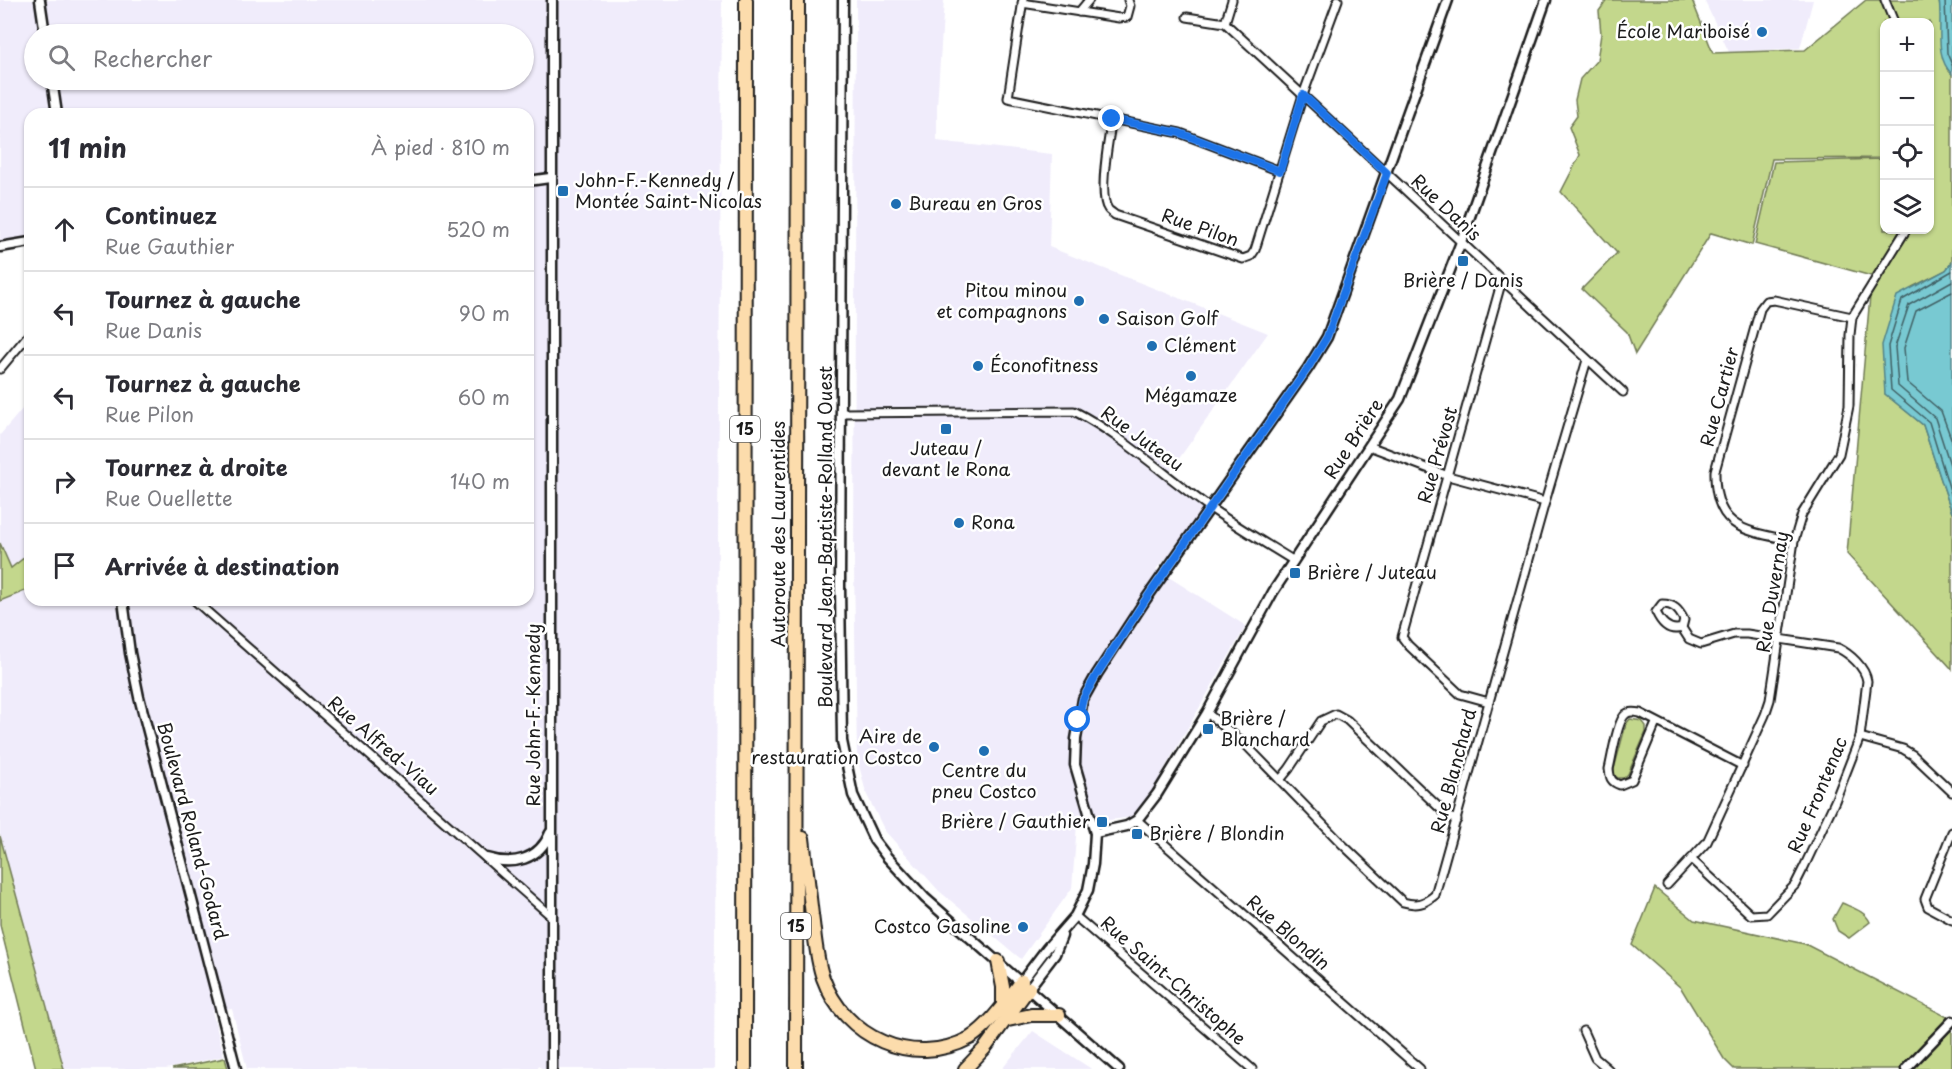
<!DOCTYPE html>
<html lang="fr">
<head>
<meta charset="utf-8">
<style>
	:root { --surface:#fff; --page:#f2f2f3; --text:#2b2b33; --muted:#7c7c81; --line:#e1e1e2 }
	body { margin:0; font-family:"Playpen Sans",sans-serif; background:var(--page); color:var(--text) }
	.controls { position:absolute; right:18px; top:18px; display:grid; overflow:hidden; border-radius:12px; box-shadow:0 2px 4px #0004 }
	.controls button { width:54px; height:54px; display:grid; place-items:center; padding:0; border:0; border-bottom:2px solid var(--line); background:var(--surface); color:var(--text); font:30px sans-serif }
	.stop { position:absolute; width:18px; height:18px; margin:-14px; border:4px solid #1a73e8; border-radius:50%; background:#fff }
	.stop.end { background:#1a73e8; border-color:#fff; box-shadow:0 2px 6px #0008 }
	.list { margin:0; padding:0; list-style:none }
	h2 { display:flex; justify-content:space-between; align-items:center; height:78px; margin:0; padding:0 24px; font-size:26px }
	h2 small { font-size:20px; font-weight:400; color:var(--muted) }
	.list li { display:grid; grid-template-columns:39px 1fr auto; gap:18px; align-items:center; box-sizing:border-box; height:84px; padding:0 24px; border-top:2px solid var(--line) }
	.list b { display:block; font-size:22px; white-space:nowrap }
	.list p { margin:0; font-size:20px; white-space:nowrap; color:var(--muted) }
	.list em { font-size:20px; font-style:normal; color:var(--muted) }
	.icon { flex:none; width:33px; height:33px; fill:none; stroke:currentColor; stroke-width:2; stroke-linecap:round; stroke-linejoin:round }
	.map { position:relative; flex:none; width:1952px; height:1069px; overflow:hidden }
	.search { position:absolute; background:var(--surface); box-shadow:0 2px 4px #0004; left:24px; top:24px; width:510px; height:66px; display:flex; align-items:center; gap:15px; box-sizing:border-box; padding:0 21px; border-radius:33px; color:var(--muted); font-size:22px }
	.panel { position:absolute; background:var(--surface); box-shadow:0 2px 4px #0004; left:24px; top:108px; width:510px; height:498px; border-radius:18px }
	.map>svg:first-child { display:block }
	.built { fill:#f0ecfb; fill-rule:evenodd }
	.green { fill:#c3d78c; stroke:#707a54; stroke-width:1.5 }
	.water { fill:#78c9d2; stroke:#538489; stroke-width:1.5 }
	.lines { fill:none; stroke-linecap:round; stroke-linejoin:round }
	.shore { stroke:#416165; stroke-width:1.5 }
	.minor-casing { stroke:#1c1c1c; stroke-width:11 }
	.tertiary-casing { stroke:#1c1c1c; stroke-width:13 }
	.motorway-casing { stroke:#1c1c1c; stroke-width:16 }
	.minor { stroke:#fff; stroke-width:7 }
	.tertiary { stroke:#fff; stroke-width:8 }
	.motorway { stroke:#fcdcac; stroke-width:12 }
	.route { stroke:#1a73e8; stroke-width:8 }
	.poi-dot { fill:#1f6fb2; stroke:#fff; stroke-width:2 }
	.labels { text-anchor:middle; stroke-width:5; stroke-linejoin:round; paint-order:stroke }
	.shield { fill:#fff; stroke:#606060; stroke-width:1.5 }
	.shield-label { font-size:16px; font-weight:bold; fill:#1c1c1c }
	.poi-label { font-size:18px; fill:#1c1c1c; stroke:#fff; text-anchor:start }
	.street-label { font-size:18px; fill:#1c1c1c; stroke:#fff }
</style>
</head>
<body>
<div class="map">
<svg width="1952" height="1069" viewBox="0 0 1952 1069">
	<rect width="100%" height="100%" fill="#fff"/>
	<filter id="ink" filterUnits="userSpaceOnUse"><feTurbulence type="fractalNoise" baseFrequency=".0167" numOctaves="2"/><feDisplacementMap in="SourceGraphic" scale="12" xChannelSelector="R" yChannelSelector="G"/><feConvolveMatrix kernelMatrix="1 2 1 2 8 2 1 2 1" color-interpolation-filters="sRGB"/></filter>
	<g filter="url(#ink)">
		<g class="built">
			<path d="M 0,0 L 722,0 L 714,1069 L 543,1069 L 538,1066 L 538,1069 L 247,1069 L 232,1009 L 212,1011 L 224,1056 L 166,1069 L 64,1069 L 0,836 L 0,601 L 17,594 L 0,551 L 0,435 L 30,400 L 30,600 L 528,600 L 528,114 L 30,114 L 30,241 L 0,244 ZM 34,34 L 524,34 L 524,80 L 34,80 Z"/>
			<polygon points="856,0 944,0 937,106 937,141 1052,154 1049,247 1268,333 1168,474 1215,508 1156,569 1246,626 1150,794 1133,817 1077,824 1072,888 1021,959 939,891 885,831 866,793 857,757 854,566"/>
			<polygon points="1704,0 1813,0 1800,48 1729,52"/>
			<polygon points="1033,1031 1090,1068 1091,1069 1002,1069"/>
		</g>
		<g class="green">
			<polygon points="1607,0 1692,0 1713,53 1805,50 1866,0 1939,0 1947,69 1952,74 1952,262 1946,270 1912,287 1885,394 1923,425 1952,513 1952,669 1847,554 1871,285 1875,277 1755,244 1774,162 1884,159 1884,230 1930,230 1930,22 1884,22 1884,158 1772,159 1752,245 1711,233 1635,354 1627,332 1582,289 1617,253 1561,192 1580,155 1569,127 1577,116 1575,100 1580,79 1597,60 1601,34 1599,11"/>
			<polygon points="0,543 11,568 30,553 30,589 0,601"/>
			<polygon points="1630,719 1642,721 1646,726 1646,732 1628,774 1624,778 1618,778 1614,775 1614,769 1626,724"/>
			<polygon points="0,836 64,1069 36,1069 0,925"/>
			<polygon points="1655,888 1694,920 1805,944 1949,1018 1952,1016 1952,1069 1734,1069 1724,1059 1681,988 1632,945"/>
			<path d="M 1842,903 C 1853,908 1865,911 1870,922 L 1849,938 L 1838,931 L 1833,919 Z"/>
			<polygon points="225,1058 228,1069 172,1069"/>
		</g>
		<g class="water">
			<path d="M 1939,0 L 1952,0 L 1952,74 C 1933,56 1943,23 1939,0 Z"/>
			<polygon points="1952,262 1952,513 1923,425 1885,394 1882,345 1897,296 1946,270"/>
		</g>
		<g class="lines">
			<g class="shore">
				<polyline points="1945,0 1947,53 1952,65"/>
				<polyline points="1952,271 1902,300 1888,346 1891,390 1929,422 1952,497"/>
				<polyline points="1952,281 1909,305 1895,347 1898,386 1935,418 1952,471"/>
				<polyline points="1952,292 1916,311 1904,348 1907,382 1941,411 1952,441"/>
			</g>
			<g class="minor-casing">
				<g id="minor">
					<polyline points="1023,0 1008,98 1180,133 1280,171"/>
					<polyline points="1885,0 1894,22"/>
					<polyline points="1022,3 1119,18 1127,17 1130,6 1128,0"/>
					<polyline points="1079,12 1089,0"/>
					<polyline points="1187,17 1225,23 1623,392"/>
					<polyline points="1225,23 1232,0"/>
					<path d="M 1112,119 C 1109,136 1098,196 1108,209 C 1109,211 1113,213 1115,215 L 1243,259 L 1251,256 L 1255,250 L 1303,95 L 1338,0"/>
					<polyline points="0,369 30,333"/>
					<path d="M 842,413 L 1074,411 C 1123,436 1164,475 1209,507 C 1236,526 1265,543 1294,561"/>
					<polyline points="1369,446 1448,476 1545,502"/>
					<path d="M 1794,541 C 1746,531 1714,530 1715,471 L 1760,309 L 1766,301 L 1774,300 L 1852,317"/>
					<polyline points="194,600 551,916"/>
					<path d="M 1682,628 L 1684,620 C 1679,610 1674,604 1662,604 L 1656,612 C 1661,623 1669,632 1682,628 L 1689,639 L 1701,644 L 1734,634 L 1747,634 L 1838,648 C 1850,654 1865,667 1867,681 L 1860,737 L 1835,801 L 1804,867 L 1795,885 L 1767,914 L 1751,915 L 1691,859"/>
					<polyline points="1489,702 1460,694 1408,645 1402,637 1502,280"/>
					<path d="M 1207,713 L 1245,744 L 1342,844 L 1403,902 C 1417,906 1424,904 1435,895 L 1545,502 L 1587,360"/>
					<path d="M 1656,723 L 1632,780 L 1620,785 C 1611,782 1610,778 1609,769 C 1612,758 1617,720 1626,714 C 1629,711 1635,712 1640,713 L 1743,766"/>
					<polyline points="1860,737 1903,749 1913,755 1952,792"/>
					<polyline points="1280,780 1289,769 1321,721 1336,714 1347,720 1449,817 1457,820"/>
					<polyline points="1137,820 1420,1069"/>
					<polyline points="1952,832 1925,899 1928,907 1952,920"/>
					<polyline points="1667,885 1707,842 1765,715 1770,700 1794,541 1802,514 1839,454 1849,406 1850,335 1852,317 1906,230"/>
					<polyline points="1075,916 1252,1069"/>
					<polyline points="1583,1031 1595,1058 1608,1069"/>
				</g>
			</g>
			<g class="tertiary-casing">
				<g id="tertiary">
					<polyline points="40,0 45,34"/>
					<polyline points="552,0 552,1069"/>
					<polyline points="843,0 840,585 842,741 853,795 874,840 887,857 925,898 1119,1069"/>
					<polyline points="52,80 57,114"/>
					<polyline points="528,181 550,178"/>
					<polyline points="0,247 30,242"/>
					<polyline points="123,600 130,653 139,697 236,1069"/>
					<polyline points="1095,833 1127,826 1137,820 1157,794 1207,713 1273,592 1400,399 1461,242 1546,0"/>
					<path d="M 487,858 C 513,866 539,860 550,833"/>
					<polyline points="1022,981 1047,948 1075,916 1088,890 1093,864 1095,833 1075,765 1076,739 1083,699 1097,674 1146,599 1308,368 1327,337 1448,0"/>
					<polyline points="1029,988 1055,954 1062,936"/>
					<polyline points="1906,1069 1952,1021"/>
				</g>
			</g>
			<g class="motorway-casing">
				<g id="motorway">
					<path d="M 803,838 C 806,864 809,890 812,915 C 815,936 816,958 823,978 C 844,1037 912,1069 970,1038 C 991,1024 1006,1001 1022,981"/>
					<polyline points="998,961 1003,987 1003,1005"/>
					<polyline points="1008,1020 1031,1015 1059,1015"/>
					<polyline points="745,1069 746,0"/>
					<polyline points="796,1069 798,0"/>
					<polyline points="965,1069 985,1048 1029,988"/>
				</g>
			</g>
			<use href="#minor" class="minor"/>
			<use href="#tertiary" class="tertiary"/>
			<use href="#motorway" class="motorway"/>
		</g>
	</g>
	<g class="lines" filter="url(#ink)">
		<polyline class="route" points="1078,720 1083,699 1097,674 1146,599 1308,368 1327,337 1387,173 1303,95 1280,171 1180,133 1112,119"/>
	</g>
	<g class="poi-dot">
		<circle cx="1762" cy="32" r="6"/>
		<rect x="557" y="185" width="12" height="12" rx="3"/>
		<circle cx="896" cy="204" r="6"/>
		<rect x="1457" y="255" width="12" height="12" rx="3"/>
		<circle cx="1079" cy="301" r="6"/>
		<circle cx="1104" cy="319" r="6"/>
		<circle cx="1152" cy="346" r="6"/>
		<circle cx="978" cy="366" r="6"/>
		<circle cx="1191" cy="376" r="6"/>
		<rect x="940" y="423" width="12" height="12" rx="3"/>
		<circle cx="959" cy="523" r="6"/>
		<rect x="1289" y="567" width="12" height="12" rx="3"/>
		<rect x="1202" y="723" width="12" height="12" rx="3"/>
		<circle cx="934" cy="747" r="6"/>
		<circle cx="984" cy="751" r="6"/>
		<rect x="1096" y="816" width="12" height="12" rx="3"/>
		<rect x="1131" y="828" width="12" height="12" rx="3"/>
		<circle cx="1023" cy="927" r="6"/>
	</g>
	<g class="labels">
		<g class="shield">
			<rect x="730" y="416" width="30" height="26" rx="4.5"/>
			<rect x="781" y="913" width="30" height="26" rx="4.5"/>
		</g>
		<g class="shield-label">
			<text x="745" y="435">15</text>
			<text x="796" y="932">15</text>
		</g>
		<g class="poi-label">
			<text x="1750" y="38" text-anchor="end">École Mariboisé</text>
			<text x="575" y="187">John-F.-Kennedy /<tspan x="575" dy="21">Montée Saint-Nicolas</tspan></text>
			<text x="908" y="210">Bureau en Gros</text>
			<text x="1463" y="287" text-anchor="middle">Brière / Danis</text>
			<text x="1067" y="297" text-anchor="end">Pitou minou<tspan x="1067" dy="21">et compagnons</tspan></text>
			<text x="1116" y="325">Saison Golf</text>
			<text x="1164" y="352">Clément</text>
			<text x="990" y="372">Éconofitness</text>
			<text x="1191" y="402" text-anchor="middle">Mégamaze</text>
			<text x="946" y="455" text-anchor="middle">Juteau /<tspan x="946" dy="21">devant le Rona</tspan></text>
			<text x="971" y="529">Rona</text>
			<text x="1307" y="579">Brière / Juteau</text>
			<text x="1220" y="725">Brière /<tspan x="1220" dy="21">Blanchard</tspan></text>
			<text x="922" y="743" text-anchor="end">Aire de<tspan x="922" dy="21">restauration Costco</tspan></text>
			<text x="984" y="777" text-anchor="middle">Centre du<tspan x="984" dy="21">pneu Costco</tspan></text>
			<text x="1090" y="828" text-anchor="end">Brière / Gauthier</text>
			<text x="1149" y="840">Brière / Blondin</text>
			<text x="1011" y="933" text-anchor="end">Costco Gasoline</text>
		</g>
		<g class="street-label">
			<text transform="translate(1446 208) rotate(43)" y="6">Rue Danis</text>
			<text transform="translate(1200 228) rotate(19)" y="6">Rue Pilon</text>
			<text transform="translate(1720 397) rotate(-75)" y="6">Rue Cartier</text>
			<text transform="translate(1142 439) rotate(36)" y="6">Rue Juteau</text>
			<text transform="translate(1354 439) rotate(-57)" y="6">Rue Brière</text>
			<text transform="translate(1438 455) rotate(-74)" y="6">Rue Prévost</text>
			<text transform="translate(779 534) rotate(-90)" y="6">Autoroute des Laurentides</text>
			<text transform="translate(826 537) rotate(-90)" y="6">Boulevard Jean-Baptiste-Rolland Ouest</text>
			<text transform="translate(1773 592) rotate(-81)" y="6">Rue Duvernay</text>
			<text transform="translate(534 715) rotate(-90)" y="6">Rue John-F.-Kennedy</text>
			<text transform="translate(383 746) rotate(41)" y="6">Rue Alfred-Viau</text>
			<text transform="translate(1454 771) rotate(-75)" y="6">Rue Blanchard</text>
			<text transform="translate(1818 795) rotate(-67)" y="6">Rue Frontenac</text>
			<text transform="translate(192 831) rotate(75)" y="6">Boulevard Roland-Godard</text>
			<text transform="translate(1288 933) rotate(41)" y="6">Rue Blondin</text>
			<text transform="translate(1173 981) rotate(41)" y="6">Rue Saint-Christophe</text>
		</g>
	</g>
</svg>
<div class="controls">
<button>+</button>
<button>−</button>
<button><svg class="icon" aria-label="locate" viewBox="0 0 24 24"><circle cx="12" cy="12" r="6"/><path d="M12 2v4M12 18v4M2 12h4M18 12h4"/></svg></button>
<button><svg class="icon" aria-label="layers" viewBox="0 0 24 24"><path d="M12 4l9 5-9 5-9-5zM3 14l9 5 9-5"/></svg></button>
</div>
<div class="stop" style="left:1078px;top:720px"></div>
<div class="stop end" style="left:1112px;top:119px"></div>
<div class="search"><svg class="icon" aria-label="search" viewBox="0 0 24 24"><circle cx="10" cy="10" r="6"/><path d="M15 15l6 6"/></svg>Rechercher</div>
<section class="panel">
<h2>11 min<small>À pied · 810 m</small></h2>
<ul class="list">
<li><svg class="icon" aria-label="ahead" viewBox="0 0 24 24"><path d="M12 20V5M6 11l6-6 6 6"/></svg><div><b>Continuez</b><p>Rue Gauthier</p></div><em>520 m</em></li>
<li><svg class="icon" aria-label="left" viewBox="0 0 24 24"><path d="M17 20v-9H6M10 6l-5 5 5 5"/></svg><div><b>Tournez à gauche</b><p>Rue Danis</p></div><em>90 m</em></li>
<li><svg class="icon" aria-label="left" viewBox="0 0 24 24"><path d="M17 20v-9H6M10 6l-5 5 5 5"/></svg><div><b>Tournez à gauche</b><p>Rue Pilon</p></div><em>60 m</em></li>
<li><svg class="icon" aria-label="right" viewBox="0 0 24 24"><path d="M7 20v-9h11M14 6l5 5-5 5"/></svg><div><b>Tournez à droite</b><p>Rue Ouellette</p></div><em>140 m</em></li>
<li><svg class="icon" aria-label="arrive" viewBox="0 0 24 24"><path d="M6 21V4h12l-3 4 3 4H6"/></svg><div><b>Arrivée à destination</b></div></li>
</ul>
</section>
</div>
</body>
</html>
